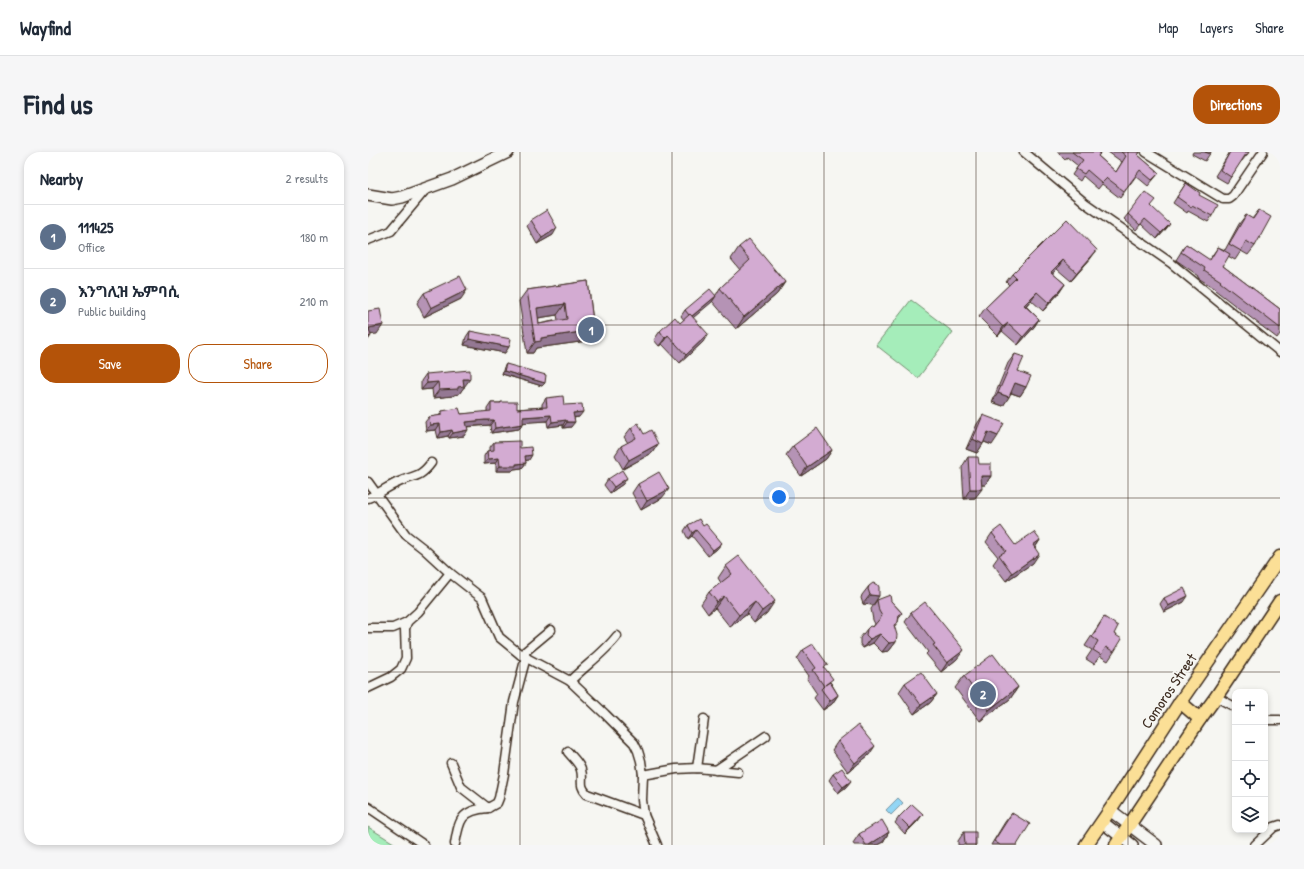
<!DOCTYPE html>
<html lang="en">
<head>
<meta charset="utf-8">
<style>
	:root { --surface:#fff; --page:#f6f6f7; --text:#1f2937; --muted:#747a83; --line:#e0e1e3; --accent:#b45309 }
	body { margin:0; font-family:"Patrick Hand","Noto Sans Ethiopic",sans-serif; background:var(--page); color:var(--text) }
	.controls { position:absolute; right:12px; bottom:12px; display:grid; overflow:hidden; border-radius:8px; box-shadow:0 2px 6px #0003 }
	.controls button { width:36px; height:36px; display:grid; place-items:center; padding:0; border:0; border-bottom:1px solid var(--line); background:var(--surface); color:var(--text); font:20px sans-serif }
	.you { position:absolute; left:411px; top:345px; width:14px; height:14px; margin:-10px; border:3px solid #fff; border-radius:50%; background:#1a73e8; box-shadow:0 0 0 6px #1a73e833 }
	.badge { display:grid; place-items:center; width:26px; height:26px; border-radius:50%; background:var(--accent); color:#fff; font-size:13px; font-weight:700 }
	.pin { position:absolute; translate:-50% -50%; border:2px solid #fff; box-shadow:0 1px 4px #0006 }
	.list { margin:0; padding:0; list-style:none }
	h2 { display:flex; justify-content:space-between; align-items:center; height:52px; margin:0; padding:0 16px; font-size:17px }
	h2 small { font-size:13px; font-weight:400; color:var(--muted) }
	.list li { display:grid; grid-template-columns:26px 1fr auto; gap:12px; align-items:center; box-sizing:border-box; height:64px; padding:0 16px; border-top:1px solid var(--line) }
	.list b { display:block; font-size:15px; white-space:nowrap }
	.list p { margin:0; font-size:13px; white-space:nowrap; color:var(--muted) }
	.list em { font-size:13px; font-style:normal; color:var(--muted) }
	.actions { display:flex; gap:8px; padding:12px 16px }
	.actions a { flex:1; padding:9px 0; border:1px solid var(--accent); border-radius:16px; text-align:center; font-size:14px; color:var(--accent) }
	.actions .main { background:var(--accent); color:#fff }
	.icon { flex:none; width:22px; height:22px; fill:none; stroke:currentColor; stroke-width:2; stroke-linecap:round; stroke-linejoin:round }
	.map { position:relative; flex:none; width:912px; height:693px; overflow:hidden; border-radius:16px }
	header { display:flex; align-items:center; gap:24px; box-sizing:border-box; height:56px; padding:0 20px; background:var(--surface); border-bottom:1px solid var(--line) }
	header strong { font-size:19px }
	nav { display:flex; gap:22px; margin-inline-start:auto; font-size:14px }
	.intro { display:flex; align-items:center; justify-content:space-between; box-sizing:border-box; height:96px; padding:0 24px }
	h1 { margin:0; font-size:28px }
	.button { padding:10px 18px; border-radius:16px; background:var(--accent); color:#fff; font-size:14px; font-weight:700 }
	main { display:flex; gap:24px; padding:0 24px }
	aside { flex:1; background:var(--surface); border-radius:16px; box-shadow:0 2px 6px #0003 }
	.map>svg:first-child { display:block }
	.green { fill:#a5edba; stroke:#708c6c }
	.water { fill:#93d6f5; stroke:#70919f }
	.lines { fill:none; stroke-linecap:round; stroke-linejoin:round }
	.street-casing { stroke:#3b2a1e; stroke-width:11 }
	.secondary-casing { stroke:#3b2a1e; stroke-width:14 }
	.primary-casing { stroke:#3b2a1e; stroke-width:15 }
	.street { stroke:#f6f6f2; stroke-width:8 }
	.secondary { stroke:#f6f6f2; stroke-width:11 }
	.primary { stroke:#fbdf96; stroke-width:12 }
	.wall { fill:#b593b5; stroke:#3b2a1e; fill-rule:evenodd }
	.shaded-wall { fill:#947893; stroke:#3b2a1e }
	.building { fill:#d3abd2; stroke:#3b2a1e; fill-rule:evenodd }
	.grid { fill:none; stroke:#3b2a1e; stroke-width:1; stroke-opacity:0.55 }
	.labels { text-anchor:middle; stroke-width:4; stroke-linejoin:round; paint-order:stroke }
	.street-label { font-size:15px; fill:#3b2a1e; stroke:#f6f6f2 }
</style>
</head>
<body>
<header>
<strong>Wayfind</strong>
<nav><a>Map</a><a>Layers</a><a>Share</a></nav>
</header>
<div class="intro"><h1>Find us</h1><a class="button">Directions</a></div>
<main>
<aside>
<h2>Nearby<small>2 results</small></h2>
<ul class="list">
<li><span class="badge" style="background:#5c6f8a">1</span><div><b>111425</b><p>Office</p></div><em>180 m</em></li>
<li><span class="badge" style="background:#5c6f8a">2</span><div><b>እንግሊዝ ኤምባሲ</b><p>Public building</p></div><em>210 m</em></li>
</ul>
<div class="actions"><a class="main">Save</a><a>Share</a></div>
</aside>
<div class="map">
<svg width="912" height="693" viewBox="0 0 912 693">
	<rect width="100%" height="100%" fill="#f6f6f2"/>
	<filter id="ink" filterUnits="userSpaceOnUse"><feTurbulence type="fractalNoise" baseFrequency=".025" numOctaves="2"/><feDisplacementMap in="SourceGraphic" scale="8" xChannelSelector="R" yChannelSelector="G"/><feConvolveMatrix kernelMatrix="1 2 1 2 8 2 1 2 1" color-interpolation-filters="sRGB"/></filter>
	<g filter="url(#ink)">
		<g class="green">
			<polygon points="543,148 585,180 550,226 508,193"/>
			<polygon points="0,675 29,693 0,693"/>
		</g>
		<polygon class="water" points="530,646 535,651 523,663 518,658"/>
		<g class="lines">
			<g class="street-casing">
				<g id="street">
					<polyline points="656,0 717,51 803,111 912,200"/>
					<polyline points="778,0 855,47 861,47 865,44 895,0"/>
					<polyline points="0,88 23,79 58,37"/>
					<polyline points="0,330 38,383 56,397 82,421"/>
					<path d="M 0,346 C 11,342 20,334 31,330 C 46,323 52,326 63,311"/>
					<polyline points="1,476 25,476 39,470"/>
					<polyline points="153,503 183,478"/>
					<path d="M 202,529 C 217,514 236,501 249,484"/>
					<polyline points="0,536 23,525 33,517 38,506 37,477 39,470 50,460 82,421 114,446 131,485 153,503 202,529 237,562 266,591 270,599 273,609 275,623 274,648 276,663 289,693"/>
					<polyline points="848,545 867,555"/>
					<polyline points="897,568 912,568"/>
					<path d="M 200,600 C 204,605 212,612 213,618 C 216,628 210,633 219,642 L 276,663"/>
					<polyline points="83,611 93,635 120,656 129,651 131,646 136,622 146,550 158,505"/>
					<polyline points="329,616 336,567"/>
					<polyline points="348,618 398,584"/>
					<polyline points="275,623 308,617 329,616 370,620"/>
					<polyline points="0,655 56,693"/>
					<path d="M 87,692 C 91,668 93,658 120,656"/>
					<polyline points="887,693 906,675 912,673"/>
				</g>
			</g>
			<g class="secondary-casing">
				<g id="secondary">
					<polyline points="0,43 24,47 34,45 84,27 140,0"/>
					<polyline points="742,658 788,693"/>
					<polyline points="734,670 764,693"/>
				</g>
			</g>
			<g class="primary-casing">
				<g id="primary">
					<polyline points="812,550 832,567"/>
					<polyline points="718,693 742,658 812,550 912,405"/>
					<polyline points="748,693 832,567 848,545 912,449"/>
				</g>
			</g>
			<use href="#street" class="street"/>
			<use href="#secondary" class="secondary"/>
			<use href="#primary" class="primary"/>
		</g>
		<g class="wall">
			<polygon points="689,0 734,0 730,4 748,20 754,10 740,0 772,0 770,3 791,21 780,34 768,24 752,46 734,32 730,37 715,24 712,29 704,23 710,14 699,5 697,8"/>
			<polygon points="825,0 843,0 837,9 824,2"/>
			<polygon points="862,0 881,0 874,9 873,9 859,31 847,24"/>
			<polygon points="818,31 831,43 844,64 840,70 820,59 819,61 805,51"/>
			<polygon points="783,54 798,77 789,87 773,72 768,78 756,67 760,62"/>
			<polygon points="891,58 887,94 880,103 873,99 867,108 860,104 855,114 912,157 912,182 909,186 847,138 848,137 830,126 831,124 808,108 818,92 841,108 850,95 857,98 871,72 878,63 884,67"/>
			<polygon points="699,67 723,106 703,129 689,117 684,121 697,132 691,141 675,159 663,148 658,154 671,167 666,175 650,193 634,179 630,184 611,165 617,156 641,133 638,130 644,122"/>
			<polygon points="163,68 185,83 169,92 159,74"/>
			<polygon points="371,95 417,130 409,142 368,177 344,149 325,165 335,190 312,211 294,192 291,194 286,188 292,179 312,171 316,168 313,164 317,158 348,143 352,136 372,118 363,107"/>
			<path d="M 220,129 L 226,178 L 219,189 L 168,196 L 165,201 L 159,201 L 151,149 L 159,138 ZM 189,163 L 190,168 L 171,172 L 170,166 Z"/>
			<polygon points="56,141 93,147 56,165 49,151"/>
			<polygon points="102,179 137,201 96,193 98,185"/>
			<polygon points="647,202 650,219 658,235 652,244 643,241 635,254 624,250 640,211"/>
			<polygon points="138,212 177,231 174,234 134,222 136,215"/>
			<polygon points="58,222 97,235 96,235 91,242 86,243 85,244 65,246 64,237 53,238 53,229"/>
			<polygon points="178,246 196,253 211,265 206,266 203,275 195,276 195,273 180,275 179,269 155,270 155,272 151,277 123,281 122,273 99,275 96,284 81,286 80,284 70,286 68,278 58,279 57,270 61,265 71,264 74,259 93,262 119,260 119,257 123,251 132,251 133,250 149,257 174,255 174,252"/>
			<polygon points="615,263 624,293 616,290 609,301 598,297 609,272"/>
			<polygon points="263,276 276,282 290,292 284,301 255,317 247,303 253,294 260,291 256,285"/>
			<polygon points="126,290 152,296 161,308 157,308 158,311 154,316 146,317 144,319 128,319 128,311 116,312 116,304 119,299 122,299 122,295"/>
			<polygon points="425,294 464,298 458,307 433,324 418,303"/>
			<polygon points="600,305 623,324 617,333 613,333 607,346 596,347 594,315"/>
			<polygon points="240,327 255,332 242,341 236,333"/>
			<polygon points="270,332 294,346 273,358 264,341"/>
			<polygon points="320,373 335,374 349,397 340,404 324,384 320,387 316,379"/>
			<polygon points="624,381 647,393 672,388 667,396 665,411 638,429 625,412 630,405 618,390"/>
			<polygon points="358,414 399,461 386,471 379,462 362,475 347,456 340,462 333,452 341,440 353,431 350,426"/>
			<polygon points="501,434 505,453 495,452 493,446 494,443"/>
			<polygon points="796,446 816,450 796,460 792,452"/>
			<polygon points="509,448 523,449 534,461 531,466 530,470 526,475 528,490 521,499 514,500 505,491 495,496 492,492 492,486 499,477 505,475 507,472 505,468 503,457"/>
			<polygon points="543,461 589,507 573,520 558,502 560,500 537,470"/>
			<polygon points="736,465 746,482 746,500 740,509 732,504 726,512 718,507 724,498 717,494"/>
			<polygon points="435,498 463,531 470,543 464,552 455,558 446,546 449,542 439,527 441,524 429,507"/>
			<polygon points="596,524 650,535 642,547 612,569 587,536"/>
			<polygon points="537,531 569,542 562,551 546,562 531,540"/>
			<polygon points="470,589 501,603 480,620 464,598"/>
			<polygon points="465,622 478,635 470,641 461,628"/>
			<polygon points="644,661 649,693 623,693 637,670"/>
			<polygon points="531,665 550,669 537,682 527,671"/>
			<polygon points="521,680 515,690 509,693 486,693 485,691 491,682"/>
			<polygon points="596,680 608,693 590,693 590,689"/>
		</g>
		<g class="shaded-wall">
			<polygon points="802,72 798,77 789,87 793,81"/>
			<polygon points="189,76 185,83 169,92 174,86"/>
			<polygon points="729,98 723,106 703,129 709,121"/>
			<polygon points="695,108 689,117 677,128 683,120"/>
			<polygon points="417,130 409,142 368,177 376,165"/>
			<polygon points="697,132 691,141 675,159 681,151"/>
			<polygon points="99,138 93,147 56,165 63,156"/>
			<polygon points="669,140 663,148 651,161 656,153"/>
			<polygon points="348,144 344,150 319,171 323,165"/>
			<polygon points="197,152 189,163 164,167 169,156"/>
			<polygon points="671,167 666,175 650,193 655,185"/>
			<polygon points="640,171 634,179 630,184 635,175"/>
			<polygon points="15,173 9,182 0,183 1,176"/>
			<polygon points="226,178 219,189 168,196 165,201 159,201 167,190 173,186"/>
			<polygon points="340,182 335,190 312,211 318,203"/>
			<polygon points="300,183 294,192 291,194 297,186"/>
			<polygon points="3,184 0,188 0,185"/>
			<polygon points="101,187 141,195 137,201 96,193"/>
			<polygon points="136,219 177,231 174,234 134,222"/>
			<polygon points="95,227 102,227 91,242 86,243 85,244 65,246 71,238"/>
			<polygon points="70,230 64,237 53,238 59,231"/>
			<polygon points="647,231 658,235 652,244 641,240"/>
			<polygon points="630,241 641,245 635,254 624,250"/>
			<polygon points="215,260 211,265 201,266 205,261"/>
			<polygon points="183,263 179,269 151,271 155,265"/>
			<polygon points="117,268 126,268 122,273 94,275 98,270"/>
			<polygon points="198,268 195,273 180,275 184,270"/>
			<polygon points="199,270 207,270 203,275 195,276"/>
			<polygon points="72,272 68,278 58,279 62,273"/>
			<polygon points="155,272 151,277 123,281 127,276"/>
			<polygon points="84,278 80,284 70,286 73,280"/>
			<polygon points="100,278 96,284 81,286 85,281"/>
			<polygon points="620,280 630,284 624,293 614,289"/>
			<polygon points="605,287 615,292 609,301 598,297"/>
			<polygon points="290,292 284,301 255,317 261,308"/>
			<polygon points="464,298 458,307 433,324 439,315"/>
			<polygon points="164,303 161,308 154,309 157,304"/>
			<polygon points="131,306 128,311 116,312 120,307"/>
			<polygon points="158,311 154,316 146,317 144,319 128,319 132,314"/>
			<polygon points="613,324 623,324 617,333 607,333"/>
			<polygon points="259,326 255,332 242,341 246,335"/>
			<polygon points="301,337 294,346 273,358 279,349"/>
			<polygon points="602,337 614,337 607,346 596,347"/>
			<polygon points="328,378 324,384 320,387 324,381"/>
			<polygon points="672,388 666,397 665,393"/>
			<polygon points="354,391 349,397 340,404 345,398"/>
			<polygon points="671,402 665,411 638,429 644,421"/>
			<polygon points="502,443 511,444 505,453 495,452"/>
			<polygon points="356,444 347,456 340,462 349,450"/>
			<polygon points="820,444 816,450 796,460 800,454"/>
			<polygon points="407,449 399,461 386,471 394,459"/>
			<polygon points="387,450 379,462 362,475 371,463"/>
			<polygon points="512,482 505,491 495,496 502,487"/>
			<polygon points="528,490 521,499 514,500 521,491"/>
			<polygon points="596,498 589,507 573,520 579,511"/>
			<polygon points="650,535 642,547 612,569 621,558"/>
			<polygon points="569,542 562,551 546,562 553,553"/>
			<polygon points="470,543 464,552 455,558 462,549"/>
			<polygon points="507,594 501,603 480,620 487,611"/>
			<polygon points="483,629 478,635 470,641 475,635"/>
			<polygon points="555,662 550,669 537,682 542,676"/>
			<polygon points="521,680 515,690 509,693 501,693"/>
		</g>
		<g class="building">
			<polygon points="704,0 733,0 730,4 748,20 758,4 753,0 772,0 770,3 791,21 784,28 772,18 756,39 739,26 734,31 719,18 716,22 708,17 715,8"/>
			<polygon points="837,0 843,0 842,2"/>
			<polygon points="862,0 881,0 879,3 878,2 863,25 852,18"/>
			<polygon points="818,31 832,41 831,43 850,53 844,64 824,53 823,55 809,45"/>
			<polygon points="777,40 788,48 783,54 802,72 793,81 777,67 772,73 760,62"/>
			<polygon points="179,58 189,76 174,86 163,68"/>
			<polygon points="891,58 903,65 887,94 878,89 873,99 861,92 878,63 885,67"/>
			<polygon points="699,67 729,98 709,121 695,108 683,120 697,132 681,151 669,140 656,153 671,167 655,185 640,171 635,175 617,156 648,126 644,122"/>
			<polygon points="381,87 417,130 376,165 352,136 382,108 371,95"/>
			<polygon points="818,92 842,108 850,95 862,102 855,114 912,157 912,176 852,130 853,129 836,118 837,116 813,100"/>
			<polygon points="92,124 99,138 63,156 56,141"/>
			<path d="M 220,129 L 226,178 L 173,186 L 173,189 L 167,190 L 159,138 ZM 197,152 L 199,167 L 171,172 L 169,156 Z"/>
			<polygon points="342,137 348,144 324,164 322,162 321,163 317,158"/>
			<polygon points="12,157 15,173 1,176 3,184 0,185 0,159"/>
			<polygon points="322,162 340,182 318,203 300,183 297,186 292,179 307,165 312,171"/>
			<polygon points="102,179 143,187 141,195 101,187"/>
			<polygon points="647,202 656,205 650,219 663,224 658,235 647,231 641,245 630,241"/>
			<polygon points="138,212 178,223 177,231 136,219"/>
			<polygon points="102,218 102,227 95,227 96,234 90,235 90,237 71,238 70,230 59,231 58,222"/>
			<polygon points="195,244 196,253 214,252 215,260 205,261 207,270 199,270 198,268 184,270 183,263 155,265 155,272 127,276 126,268 117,268 98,270 100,278 85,281 84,278 73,280 72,272 62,273 61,265 74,263 74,259 91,256 93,262 123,259 123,251 133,251 133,250 149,250 149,257 179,255 178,246"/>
			<polygon points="615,263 636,271 630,284 620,280 615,292 605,287"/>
			<polygon points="270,271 276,282 283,278 290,292 261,308 253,294 268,286 263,276"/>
			<polygon points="449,276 464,298 439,315 425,294"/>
			<polygon points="152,289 152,296 163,295 164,303 157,304 158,311 148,312 148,314 132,314 131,306 120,307 119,299 126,298 126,290"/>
			<polygon points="600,305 610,305 611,312 623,312 623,324 613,324 614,337 602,337"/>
			<polygon points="254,318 259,326 246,335 240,327"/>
			<polygon points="291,320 301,337 279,349 270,332"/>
			<polygon points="331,367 335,374 338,372 354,391 345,398 328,378 324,381 320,373"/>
			<polygon points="633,374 647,393 666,380 672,388 665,393 671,402 644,421 631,403 638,399 624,381"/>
			<polygon points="371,404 407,449 394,459 387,450 371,463 356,444 349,450 341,440 364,422 358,414"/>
			<polygon points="505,431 510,433 511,435 511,444 502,443 500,437 501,434"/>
			<polygon points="816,436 820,444 800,454 796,446"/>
			<polygon points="522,443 523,449 534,461 531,463 530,470 526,473 529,483 528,490 521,491 512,482 502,487 498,483 499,477 502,474 505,475 514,464 511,459 509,448"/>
			<polygon points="557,450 596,498 579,511 565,493 567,492 543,461"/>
			<polygon points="736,465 750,474 746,482 754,487 746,500 738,495 733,503 725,498 730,489 724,485"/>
			<polygon points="445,492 460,513 456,515 465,527 457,533 462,530 470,543 462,549 453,537 456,534 445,518 448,516 435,498"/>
			<polygon points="625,502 650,535 621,558 596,524"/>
			<polygon points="553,520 569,542 553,553 537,531"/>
			<polygon points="490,573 507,594 487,611 470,589"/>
			<polygon points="474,616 483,629 475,635 465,622"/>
			<polygon points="544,652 555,662 542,676 531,665"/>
			<polygon points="644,661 662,672 649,693 632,693 626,689"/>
			<polygon points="514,668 521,680 501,693 498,693 491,682"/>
			<polygon points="596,680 608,680 608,693 597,693"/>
		</g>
	</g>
	<path class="grid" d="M 152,0 L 152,693M 304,0 L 304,693M 456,0 L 456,693M 608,0 L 608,693M 760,0 L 760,693M 0,173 L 912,173M 0,346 L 912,346M 0,520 L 912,520"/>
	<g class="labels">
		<g class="street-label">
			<text transform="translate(801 539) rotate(-56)" y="5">Comoros Street</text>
		</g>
	</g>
</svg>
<div class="controls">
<button>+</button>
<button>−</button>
<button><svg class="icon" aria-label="locate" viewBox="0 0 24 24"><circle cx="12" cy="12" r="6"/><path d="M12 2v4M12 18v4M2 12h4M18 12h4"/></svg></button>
<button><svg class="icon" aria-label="layers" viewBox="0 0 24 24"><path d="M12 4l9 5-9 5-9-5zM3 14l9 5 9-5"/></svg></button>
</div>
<div class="you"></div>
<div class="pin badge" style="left:223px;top:178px;background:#5c6f8a">1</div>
<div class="pin badge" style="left:615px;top:542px;background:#5c6f8a">2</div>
</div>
</main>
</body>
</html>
